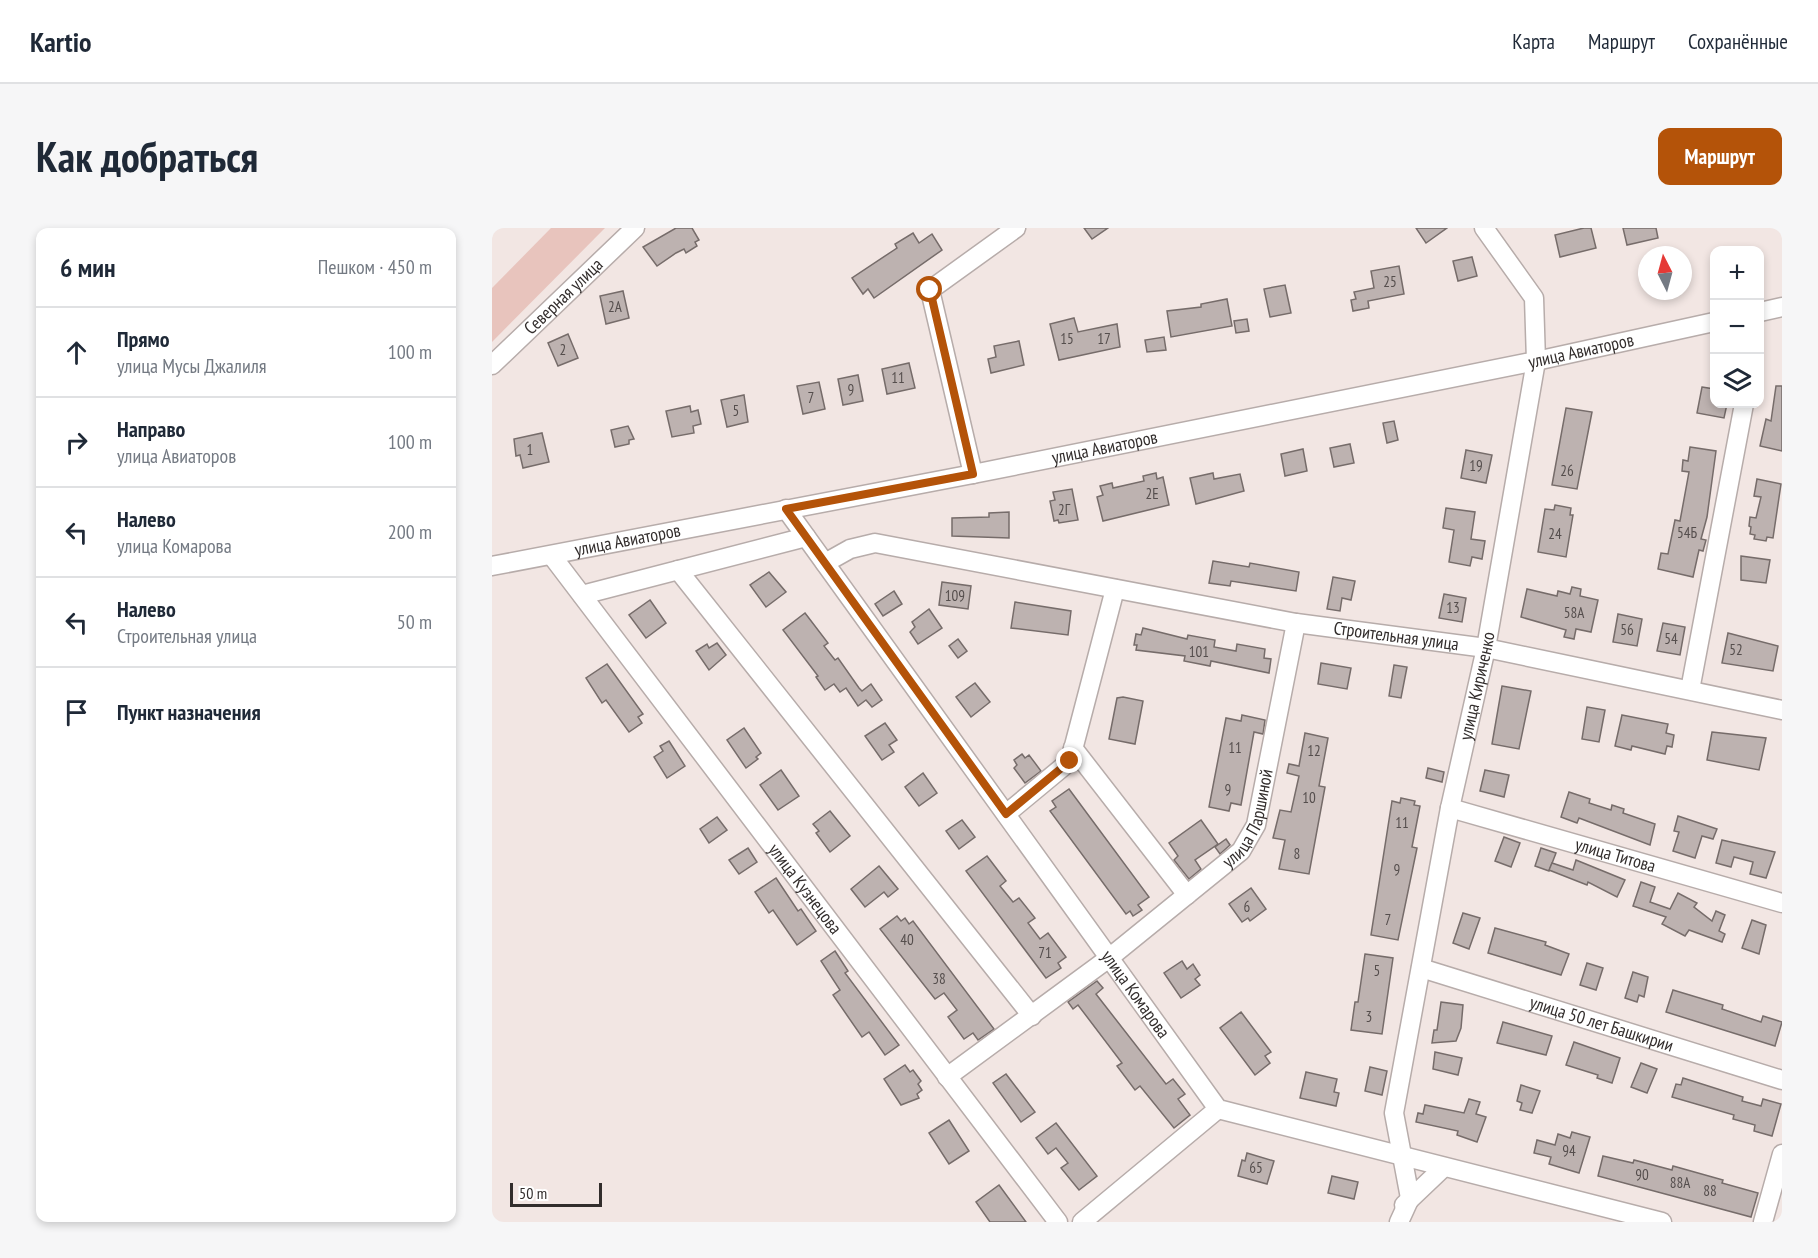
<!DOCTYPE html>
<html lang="ru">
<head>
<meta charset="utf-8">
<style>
	:root { --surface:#fff; --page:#f6f6f7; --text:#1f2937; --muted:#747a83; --line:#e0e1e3; --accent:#b45309 }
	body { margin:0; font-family:"PT Sans Narrow",sans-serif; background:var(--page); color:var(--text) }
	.controls { position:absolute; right:18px; top:18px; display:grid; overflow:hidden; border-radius:12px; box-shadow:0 3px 9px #0003 }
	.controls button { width:54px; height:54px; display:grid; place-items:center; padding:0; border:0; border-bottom:2px solid var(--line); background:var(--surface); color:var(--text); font:30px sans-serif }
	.compass { position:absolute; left:1146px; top:18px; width:54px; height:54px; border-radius:50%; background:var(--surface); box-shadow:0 3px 9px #0003; rotate:354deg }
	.scale { position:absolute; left:18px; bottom:15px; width:92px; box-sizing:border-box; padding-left:6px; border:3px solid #322d2c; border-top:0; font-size:16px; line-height:21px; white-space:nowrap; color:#322d2c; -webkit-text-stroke:4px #fff; paint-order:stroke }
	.stop { position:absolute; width:18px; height:18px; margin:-14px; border:4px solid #b45309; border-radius:50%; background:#fff }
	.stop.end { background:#b45309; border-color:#fff; box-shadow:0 2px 6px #0008 }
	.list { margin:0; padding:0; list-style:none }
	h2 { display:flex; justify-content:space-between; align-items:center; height:78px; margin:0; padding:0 24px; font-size:26px }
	h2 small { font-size:20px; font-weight:400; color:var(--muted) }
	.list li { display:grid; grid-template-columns:39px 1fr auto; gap:18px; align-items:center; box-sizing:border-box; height:90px; padding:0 24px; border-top:2px solid var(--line) }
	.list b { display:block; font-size:22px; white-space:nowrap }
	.list p { margin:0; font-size:20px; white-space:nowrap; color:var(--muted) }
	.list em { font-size:20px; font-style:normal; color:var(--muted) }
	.icon { flex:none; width:33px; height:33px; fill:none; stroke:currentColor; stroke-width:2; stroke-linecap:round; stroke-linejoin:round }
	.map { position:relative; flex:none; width:1290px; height:994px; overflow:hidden; border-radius:12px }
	header { display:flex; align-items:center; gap:36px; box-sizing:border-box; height:84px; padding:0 30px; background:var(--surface); border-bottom:2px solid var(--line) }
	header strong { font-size:28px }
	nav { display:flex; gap:33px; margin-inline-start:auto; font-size:21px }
	.intro { display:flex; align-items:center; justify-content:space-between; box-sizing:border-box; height:144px; padding:0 36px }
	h1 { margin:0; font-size:42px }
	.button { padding:15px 27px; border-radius:12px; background:var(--accent); color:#fff; font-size:21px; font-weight:700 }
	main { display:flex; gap:36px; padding:0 36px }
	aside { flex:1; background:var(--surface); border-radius:12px; box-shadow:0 3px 9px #0003 }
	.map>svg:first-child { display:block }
	.green { fill:#e8c4bd }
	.building { fill:#bdb2b0; stroke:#766c6a; stroke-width:1.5 }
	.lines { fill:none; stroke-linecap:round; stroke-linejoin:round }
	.minor-casing { stroke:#b7acaa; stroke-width:21 }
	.minor { stroke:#fff; stroke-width:18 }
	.route { stroke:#b45309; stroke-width:8 }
	.labels { text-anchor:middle; stroke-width:4.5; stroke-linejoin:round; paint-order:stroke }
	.number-label { font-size:15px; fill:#554e4d }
	.street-label { font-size:18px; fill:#322d2c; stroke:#fff }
</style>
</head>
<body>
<header>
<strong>Kartio</strong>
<nav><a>Карта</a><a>Маршрут</a><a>Сохранённые</a></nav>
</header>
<div class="intro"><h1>Как добраться</h1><a class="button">Маршрут</a></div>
<main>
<aside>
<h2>6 мин<small>Пешком · 450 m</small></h2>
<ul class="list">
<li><svg class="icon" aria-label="ahead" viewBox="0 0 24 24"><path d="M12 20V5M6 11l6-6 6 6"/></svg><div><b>Прямо</b><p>улица Мусы Джалиля</p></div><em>100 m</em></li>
<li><svg class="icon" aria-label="right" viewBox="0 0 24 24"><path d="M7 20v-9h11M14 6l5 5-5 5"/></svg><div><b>Направо</b><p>улица Авиаторов</p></div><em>100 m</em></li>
<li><svg class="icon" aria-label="left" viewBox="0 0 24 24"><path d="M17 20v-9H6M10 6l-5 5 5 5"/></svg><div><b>Налево</b><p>улица Комарова</p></div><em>200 m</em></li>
<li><svg class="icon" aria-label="left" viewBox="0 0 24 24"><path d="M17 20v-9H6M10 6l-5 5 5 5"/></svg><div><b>Налево</b><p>Строительная улица</p></div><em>50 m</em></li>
<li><svg class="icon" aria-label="arrive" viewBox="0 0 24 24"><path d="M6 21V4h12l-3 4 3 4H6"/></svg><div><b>Пункт назначения</b></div></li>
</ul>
</aside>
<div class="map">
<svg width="1290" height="994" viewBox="0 0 1290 994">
	<rect width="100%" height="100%" fill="#f2e6e3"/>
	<polygon class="green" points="59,0 113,0 0,114 0,60"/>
	<g class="building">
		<polygon points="184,0 200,0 207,12 203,14 205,18 194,25 192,21 184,25 165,38 151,19"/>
		<polygon points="592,0 616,0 600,11"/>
		<polygon points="924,0 955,0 934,15"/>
		<polygon points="1092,0 1099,0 1104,20 1068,29 1063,7"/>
		<polygon points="1131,0 1164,0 1166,10 1135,17"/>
		<polygon points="421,5 427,15 440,6 450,22 382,70 376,61 371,66 360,50 405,20 403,16"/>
		<polygon points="980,29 985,48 966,53 961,33"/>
		<polygon points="907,38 912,66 876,73 877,80 861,83 859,72 864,71 862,64 882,60 879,43"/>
		<polygon points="793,57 799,85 778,89 772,61"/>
		<polygon points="131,63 137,90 114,96 108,68"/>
		<polygon points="735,71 740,98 679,109 675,83 709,79 709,76"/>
		<polygon points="582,90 586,104 625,96 628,119 567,132 558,96"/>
		<polygon points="755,91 757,103 744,105 742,93"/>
		<polygon points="76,106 86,130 66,138 56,115"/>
		<polygon points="672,109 674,122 655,124 653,112"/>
		<polygon points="527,113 532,137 499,145 496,131 504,129 502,118"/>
		<polygon points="417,135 423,160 395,166 390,141"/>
		<polygon points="366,147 371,173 351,177 346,151"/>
		<polygon points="327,154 333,181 311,186 305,158"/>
		<polygon points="1284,158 1290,158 1290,223 1268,218 1274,191 1279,193"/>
		<polygon points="1210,159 1222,161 1222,176 1235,176 1232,190 1205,185"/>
		<polygon points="252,167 256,194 235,199 229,172"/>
		<polygon points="198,178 199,184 206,182 209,196 201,198 202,205 180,209 174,183"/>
		<polygon points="1074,180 1100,184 1085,261 1060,257"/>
		<polygon points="902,193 906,212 895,215 891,195"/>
		<polygon points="136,198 142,211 137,212 137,216 123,219 119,202"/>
		<polygon points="50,205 57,234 31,240 28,227 24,228 22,211"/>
		<polygon points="858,216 862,235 842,239 838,220"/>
		<polygon points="1198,219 1224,223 1215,289 1209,311 1214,312 1211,323 1207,322 1201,349 1166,341 1169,325 1176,326 1183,292 1188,293 1197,244 1190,243 1191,232 1196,233"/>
		<polygon points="811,221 815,243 793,248 789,226"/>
		<polygon points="974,222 1000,227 994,255 969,250"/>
		<polygon points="664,245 665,251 671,249 677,277 611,293 605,269 611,267 608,258 620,255 621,260 652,253 651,248"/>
		<polygon points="721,245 722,251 748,246 752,263 704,276 698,250"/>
		<polygon points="1265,251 1289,256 1281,310 1275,309 1274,313 1262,311 1263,307 1258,306 1259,299 1257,298 1258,289 1264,290 1269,269 1262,268"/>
		<polygon points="580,261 586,292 567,295 566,292 562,293 558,273 563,272 561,264"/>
		<polygon points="1063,277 1079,280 1078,287 1081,287 1074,329 1046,324 1053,281 1062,282"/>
		<polygon points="954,280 983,284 979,311 993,313 990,331 980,329 978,338 957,334 962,302 951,300"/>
		<polygon points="517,284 517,310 460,308 460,290 497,289 497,285"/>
		<polygon points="1249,328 1278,332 1274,355 1249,352"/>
		<polygon points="721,333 757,339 758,335 807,344 804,363 739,353 738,358 717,355"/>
		<polygon points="277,344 294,364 274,379 258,357"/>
		<polygon points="841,349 863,353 859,372 850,370 848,383 835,381"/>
		<polygon points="450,354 479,358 476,381 447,377"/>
		<polygon points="1080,359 1089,361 1088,368 1106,372 1099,404 1084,401 1082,411 1072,409 1074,402 1029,389 1035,361 1065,368 1066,363 1078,366"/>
		<polygon points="402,363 410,376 391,388 383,376"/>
		<polygon points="952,366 974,370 970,394 947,390"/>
		<polygon points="158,372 174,395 154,410 137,387"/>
		<polygon points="523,374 579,383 576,407 519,400"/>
		<polygon points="437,381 450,400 426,416 418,404 423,399 420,394"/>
		<polygon points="313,385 336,415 332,418 343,432 346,430 367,460 370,463 379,456 390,472 380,479 374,472 366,478 354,460 348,464 342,456 333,462 324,449 326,448 291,402"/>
		<polygon points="1126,386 1150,391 1145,418 1121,414"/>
		<polygon points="1171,395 1193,399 1188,427 1165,423"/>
		<polygon points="651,400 695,411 696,407 723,412 722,419 744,423 745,416 773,421 772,430 779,431 777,445 719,433 718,438 692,433 693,428 644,422 645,417 642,417 644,406 649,407"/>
		<polygon points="1236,405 1286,418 1281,443 1230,435"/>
		<polygon points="466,411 475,423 466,430 457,418"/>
		<polygon points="225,415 234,427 217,442 204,423 215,416 217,420"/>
		<polygon points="829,435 859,440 855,461 826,456"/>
		<polygon points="115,436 151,486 146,489 150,495 137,504 114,472 110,475 94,450"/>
		<polygon points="902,437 915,439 909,470 897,468"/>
		<polygon points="483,455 498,474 479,489 464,469"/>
		<polygon points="1010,458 1039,463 1027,521 1000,516"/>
		<polygon points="631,469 651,473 643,516 617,511 625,470"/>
		<polygon points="1095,479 1113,482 1107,514 1090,511"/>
		<polygon points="750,487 773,492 771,506 762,504 749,577 739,575 737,583 717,579 734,490 749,493"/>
		<polygon points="1130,487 1176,496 1174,505 1182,507 1180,519 1175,518 1173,526 1140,518 1139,522 1123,518"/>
		<polygon points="393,495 405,512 397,517 402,524 390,532 373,508"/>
		<polygon points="252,500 269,525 264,529 266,531 254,540 235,512"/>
		<polygon points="1220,504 1274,510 1267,542 1215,532"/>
		<polygon points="813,505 836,510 827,558 833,559 817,646 787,641 793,612 781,610 788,582 799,584 807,548 795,545 797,536 807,538"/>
		<polygon points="177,513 193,538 175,550 162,529 171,523 168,518"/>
		<polygon points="530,526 533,530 537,527 549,543 533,555 522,540 525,537 522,532"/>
		<polygon points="936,540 952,544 950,554 934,550"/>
		<polygon points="289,542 307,568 286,582 268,557"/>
		<polygon points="993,542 1017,547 1012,569 988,563"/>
		<polygon points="431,545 445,565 427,578 413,559"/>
		<polygon points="577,561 657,669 646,677 650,682 641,688 638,683 634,686 558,583 564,579 560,573"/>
		<polygon points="1077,564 1098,571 1097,575 1119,582 1120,577 1132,581 1131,585 1163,596 1158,617 1087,590 1085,595 1069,589"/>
		<polygon points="909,570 923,573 922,577 928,578 920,619 925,620 906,712 879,707 900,573 908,575"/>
		<polygon points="338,583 358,608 338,624 324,605 327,603 321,596"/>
		<polygon points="1186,588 1225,601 1221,611 1210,608 1203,630 1181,623 1187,604 1182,603"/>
		<polygon points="225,589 235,602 217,615 208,601"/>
		<polygon points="470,592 483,609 467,621 454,603"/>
		<polygon points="709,592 726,616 703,632 709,641 697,651 682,632 686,628 677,615"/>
		<polygon points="1012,609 1028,615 1019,639 1003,633"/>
		<polygon points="734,611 738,617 728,626 723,619"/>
		<polygon points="1230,612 1283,624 1274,650 1258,646 1261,634 1242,629 1239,639 1224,635"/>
		<polygon points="256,620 265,634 247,646 237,632"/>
		<polygon points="1049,620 1064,625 1057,643 1043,638"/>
		<polygon points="495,628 514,653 508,658 521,674 527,670 543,690 536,695 548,711 556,705 574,729 566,735 569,740 554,750 474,643"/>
		<polygon points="1084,632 1133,652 1125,669 1096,654 1095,657 1057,642 1060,635 1081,642"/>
		<polygon points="387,638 406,661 396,669 392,664 373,679 359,661"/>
		<polygon points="284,650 306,683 309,681 324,703 305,717 281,682 277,685 263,664"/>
		<polygon points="1149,654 1163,659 1158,674 1178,681 1186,665 1205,675 1202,679 1220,693 1224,683 1233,687 1227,703 1233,706 1230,714 1197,702 1193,708 1170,696 1174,689 1141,678"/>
		<polygon points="759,660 774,681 758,693 756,690 750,694 737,676"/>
		<polygon points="971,685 988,690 977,721 961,715"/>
		<polygon points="405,688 409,693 413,690 417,696 421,693 502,801 486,812 481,805 472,811 456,789 465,782 452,765 443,771 388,701"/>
		<polygon points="1260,692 1274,697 1267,726 1250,720"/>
		<polygon points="1003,700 1054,714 1053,717 1077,726 1069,747 996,725"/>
		<polygon points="343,723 356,743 353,745 407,817 393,827 377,804 370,809 341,767 348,762 329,733"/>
		<polygon points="873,726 901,730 890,806 859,802 863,774 866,774"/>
		<polygon points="690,733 695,741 701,736 708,747 703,751 708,757 689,770 672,745"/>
		<polygon points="1095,735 1111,740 1104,762 1088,757"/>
		<polygon points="1141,744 1156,749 1152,769 1147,767 1145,774 1133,770"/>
		<polygon points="605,753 611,760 604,766 674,856 681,851 693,866 686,871 698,887 682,900 648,858 643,862 625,838 630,835 586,777 581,781 576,774"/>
		<polygon points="1181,762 1231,777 1230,781 1269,794 1271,788 1290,794 1283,818 1174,784"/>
		<polygon points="949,774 971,777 969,800 964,813 940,815 942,802 945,802"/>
		<polygon points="749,784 779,824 773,828 778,835 763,847 728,800"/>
		<polygon points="1011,794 1060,808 1054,827 1005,815"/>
		<polygon points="1082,814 1128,830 1120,855 1105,850 1106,847 1074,837"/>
		<polygon points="943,824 970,830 966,847 941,841"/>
		<polygon points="1149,835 1165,841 1155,865 1139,859"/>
		<polygon points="413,837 418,844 421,842 429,853 426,856 430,862 425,866 427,870 409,877 392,851"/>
		<polygon points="878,839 895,843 890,867 873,863"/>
		<polygon points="814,844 845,851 842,864 847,865 844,878 808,870"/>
		<polygon points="514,846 543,884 529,894 501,855"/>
		<polygon points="1191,850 1251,869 1250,873 1269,878 1271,871 1289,876 1280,908 1262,903 1263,897 1241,891 1242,887 1180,869 1184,856 1189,857"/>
		<polygon points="1029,857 1048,863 1040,885 1028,882 1030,875 1025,873"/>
		<polygon points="977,871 988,874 984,886 994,889 985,914 965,907 966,903 924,894 926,885 931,886 933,877 972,885"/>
		<polygon points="457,892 477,923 457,936 437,905"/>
		<polygon points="564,895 605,948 587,962 569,940 576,935 564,920 556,926 544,910"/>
		<polygon points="1080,904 1098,909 1087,945 1057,936 1059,929 1042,925 1045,912 1063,917 1066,906 1078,910"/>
		<polygon points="755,925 782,933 775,956 746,948 750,932 753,933"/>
		<polygon points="1111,928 1141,935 1142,932 1180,942 1181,938 1231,952 1230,955 1266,965 1259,989 1106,948"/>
		<polygon points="840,948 866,954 862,971 836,965"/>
		<polygon points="507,957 534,994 498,994 484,974"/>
	</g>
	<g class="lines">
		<g class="minor-casing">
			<g id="minor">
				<polyline points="1268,84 1290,79"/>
				<path id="s1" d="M 0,137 L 143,0"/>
				<polyline points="481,246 438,62 524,0"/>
				<path id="s2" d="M 294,281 L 726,881 L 1170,994"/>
				<path id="s3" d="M 60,328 L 566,994"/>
				<path id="s4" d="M 333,335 L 358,321 L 383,315 L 804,395 L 994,420 L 1290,482"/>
				<path id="s5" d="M 0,338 L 481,246 L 1044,133 L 1222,94"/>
				<polyline points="186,342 540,788"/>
				<polyline points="90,367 314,309"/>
				<polyline points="1198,462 1252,176"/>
				<polyline points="581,520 695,667"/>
				<path id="s6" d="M 958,580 L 1290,675"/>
				<polyline points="514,586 578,533 623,361"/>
				<path id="s7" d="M 929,740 L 1290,852"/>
				<path id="s8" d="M 455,849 L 617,730 L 749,623 L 764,597 L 804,395"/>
				<polyline points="912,977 952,939"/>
				<polyline points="590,994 726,881"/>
				<path id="s9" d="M 907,994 L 918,970 L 902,885 L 958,580 L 994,420 L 1044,133 L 1042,70 L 992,0"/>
				<polyline points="1271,994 1290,926"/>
			</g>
		</g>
		<use href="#minor" class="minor"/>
	</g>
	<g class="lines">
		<polyline class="route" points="438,62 481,246 294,281 514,586 578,533"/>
	</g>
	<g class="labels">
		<g class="number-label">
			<text x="898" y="59">25</text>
			<text x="123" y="84">2А</text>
			<text x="575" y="116">15</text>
			<text x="612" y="116">17</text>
			<text x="71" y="127">2</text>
			<text x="406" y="155">11</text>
			<text x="359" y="167">9</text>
			<text x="319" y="175">7</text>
			<text x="244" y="188">5</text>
			<text x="38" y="227">1</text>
			<text x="984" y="243">19</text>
			<text x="1075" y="248">26</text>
			<text x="660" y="271">2Е</text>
			<text x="572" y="287">2Г</text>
			<text x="1195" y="310">54Б</text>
			<text x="1063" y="311">24</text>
			<text x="463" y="373">109</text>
			<text x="961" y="385">13</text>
			<text x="1082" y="390">58А</text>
			<text x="1135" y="407">56</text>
			<text x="1179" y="416">54</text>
			<text x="1244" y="427">52</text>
			<text x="707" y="429">101</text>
			<text x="743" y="525">11</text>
			<text x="822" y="528">12</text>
			<text x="736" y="567">9</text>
			<text x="817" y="575">10</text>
			<text x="910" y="600">11</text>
			<text x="805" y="631">8</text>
			<text x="905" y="647">9</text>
			<text x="755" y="684">6</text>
			<text x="896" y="697">7</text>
			<text x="415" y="717">40</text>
			<text x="553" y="730">71</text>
			<text x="885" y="748">5</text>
			<text x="447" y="756">38</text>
			<text x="877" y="794">3</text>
			<text x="1077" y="928">94</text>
			<text x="764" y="945">65</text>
			<text x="1150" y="952">90</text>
			<text x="1188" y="960">88А</text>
			<text x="1218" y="968">88</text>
		</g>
		<g class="street-label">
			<text dy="6" stroke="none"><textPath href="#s1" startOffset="99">Северная улица</textPath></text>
			<text dy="6" stroke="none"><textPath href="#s5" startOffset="1110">улица Авиаторов</textPath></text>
			<text dy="6" stroke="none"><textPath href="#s5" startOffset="624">улица Авиаторов</textPath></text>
			<text dy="6" stroke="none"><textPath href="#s5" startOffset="138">улица Авиаторов</textPath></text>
			<text dy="6" stroke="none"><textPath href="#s4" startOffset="584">Строительная улица</textPath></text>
			<text dy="6" stroke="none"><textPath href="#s9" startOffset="548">улица Кириченко</textPath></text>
			<text dy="6" stroke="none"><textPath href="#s8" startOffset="404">улица Паршиной</textPath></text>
			<text dy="6" stroke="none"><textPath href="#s6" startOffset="172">улица Титова</textPath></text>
			<text dy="6" stroke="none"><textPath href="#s3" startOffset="418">улица Кузнецова</textPath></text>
			<text dy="6" stroke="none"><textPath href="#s2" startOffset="598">улица Комарова</textPath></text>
			<text dy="6" stroke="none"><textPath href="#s7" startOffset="189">улица 50 лет Башкирии</textPath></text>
		</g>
	</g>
</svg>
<div class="controls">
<button>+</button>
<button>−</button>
<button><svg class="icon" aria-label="layers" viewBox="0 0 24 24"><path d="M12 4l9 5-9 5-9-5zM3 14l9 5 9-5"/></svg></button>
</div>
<svg class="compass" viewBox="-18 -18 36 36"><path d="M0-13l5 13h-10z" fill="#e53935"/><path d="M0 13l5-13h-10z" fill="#747a83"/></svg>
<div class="scale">50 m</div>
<div class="stop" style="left:438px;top:62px"></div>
<div class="stop end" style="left:578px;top:533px"></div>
</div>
</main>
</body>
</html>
